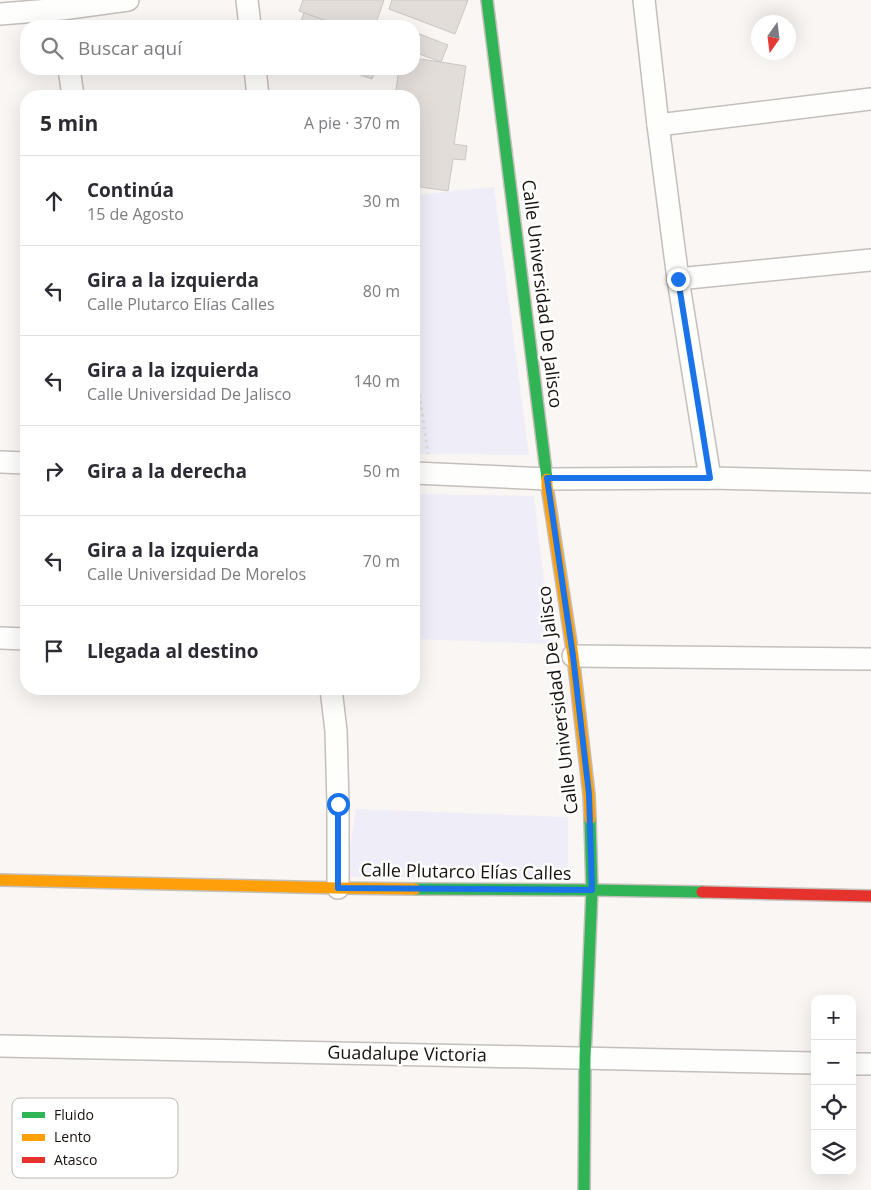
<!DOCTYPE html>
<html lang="es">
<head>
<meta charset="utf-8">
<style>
	:root { --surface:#fff; --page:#f7f7f7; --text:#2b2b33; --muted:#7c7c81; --line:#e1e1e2 }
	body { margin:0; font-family:"Open Sans",sans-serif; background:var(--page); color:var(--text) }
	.controls { position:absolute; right:15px; bottom:15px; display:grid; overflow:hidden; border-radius:10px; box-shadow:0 5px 20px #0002 }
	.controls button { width:45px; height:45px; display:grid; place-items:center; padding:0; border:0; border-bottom:1px solid var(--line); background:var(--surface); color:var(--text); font:25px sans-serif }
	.compass { position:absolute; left:751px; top:15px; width:45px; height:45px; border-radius:50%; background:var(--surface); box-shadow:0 5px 20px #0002; rotate:194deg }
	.stop { position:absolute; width:15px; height:15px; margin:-11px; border:4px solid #1a73e8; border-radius:50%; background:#fff }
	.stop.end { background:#1a73e8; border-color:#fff; box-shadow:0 1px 5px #0008 }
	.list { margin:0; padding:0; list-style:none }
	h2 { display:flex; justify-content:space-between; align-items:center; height:65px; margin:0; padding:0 20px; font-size:21px }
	h2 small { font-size:16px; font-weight:400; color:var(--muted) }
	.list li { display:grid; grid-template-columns:32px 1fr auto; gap:15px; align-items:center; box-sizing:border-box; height:90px; padding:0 20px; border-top:1px solid var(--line) }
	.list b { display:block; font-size:19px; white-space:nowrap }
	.list p { margin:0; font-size:16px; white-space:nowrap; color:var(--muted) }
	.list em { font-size:16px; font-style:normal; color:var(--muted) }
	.icon { flex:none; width:28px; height:28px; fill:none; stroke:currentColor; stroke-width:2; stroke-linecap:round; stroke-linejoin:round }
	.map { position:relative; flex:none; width:871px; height:1190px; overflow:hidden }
	.search { position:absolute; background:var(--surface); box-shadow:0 5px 20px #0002; left:20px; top:20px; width:400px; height:55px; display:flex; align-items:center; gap:12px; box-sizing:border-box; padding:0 18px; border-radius:20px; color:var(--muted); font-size:19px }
	.panel { position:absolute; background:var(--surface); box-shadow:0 5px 20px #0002; left:20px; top:90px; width:400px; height:605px; border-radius:20px }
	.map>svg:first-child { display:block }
	.green { fill:#efeef8 }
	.building { fill:#e3ddda; stroke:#ccc7c4 }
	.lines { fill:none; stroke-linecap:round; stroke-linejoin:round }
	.street-casing { stroke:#c4bfbb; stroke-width:24 }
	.fast-casing { stroke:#c4bfbb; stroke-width:14 }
	.slow-casing { stroke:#c4bfbb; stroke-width:14 }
	.jam-casing { stroke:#c4bfbb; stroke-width:14 }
	.path { stroke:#dfdddd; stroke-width:3; stroke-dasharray:2.5 4; stroke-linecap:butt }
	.street { stroke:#fefefd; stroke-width:21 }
	.fast { stroke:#30b455; stroke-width:11 }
	.slow { stroke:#ff9f0a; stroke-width:11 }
	.jam { stroke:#e5322d; stroke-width:11 }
	.route { stroke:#1a73e8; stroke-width:6 }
	.labels { text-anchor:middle; stroke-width:5; stroke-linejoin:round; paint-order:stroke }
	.street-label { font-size:18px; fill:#18110d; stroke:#fff }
	.key { fill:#fff; stroke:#bab8b6; stroke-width:1 }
	.key-label { font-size:14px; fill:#18110d }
</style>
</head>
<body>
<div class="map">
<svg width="871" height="1190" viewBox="0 0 871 1190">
	<rect width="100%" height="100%" fill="#faf6f3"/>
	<g class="green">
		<polygon points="494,187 529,455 414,454 414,195"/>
		<polygon points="414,494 534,496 551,644 414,639"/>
		<polygon points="356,809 568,817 568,878 345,877"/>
	</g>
	<g class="building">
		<polygon points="303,0 384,0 375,26 341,26 299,11"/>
		<polygon points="392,0 468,0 455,34 389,9"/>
		<polygon points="304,13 341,26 299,26"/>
		<polygon points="414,32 448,45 441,62 414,52"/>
		<polygon points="414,58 466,66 454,144 467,146 465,160 453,159 448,191 414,186 414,96 395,96 399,69 414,69"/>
		<polygon points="343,69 376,69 372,79"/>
	</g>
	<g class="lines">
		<g class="street-casing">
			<g id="street">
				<polyline points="247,0 250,26"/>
				<polyline points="644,0 658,125 678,279 710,478"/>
				<polyline points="0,14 62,9 128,0"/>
				<polyline points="69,69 73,96"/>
				<polyline points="255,69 258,96"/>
				<polyline points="658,125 871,99"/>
				<polyline points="678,279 871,260"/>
				<polyline points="0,462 26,463"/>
				<polyline points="414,473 547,479 710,478 871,482"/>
				<polyline points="0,638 26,639"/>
				<polyline points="573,656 871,659"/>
				<polyline points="331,689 336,731 338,804 338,888"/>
				<polyline points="0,1046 815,1063"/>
				<polyline points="852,1064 871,1064"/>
			</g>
		</g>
		<g class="fast-casing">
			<g id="fast">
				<polyline points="487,0 547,479"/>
				<polyline points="415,889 592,890 702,892"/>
				<polyline points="584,1190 585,1058 592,890 590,819"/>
			</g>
		</g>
		<g class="slow-casing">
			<g id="slow">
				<polyline points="547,479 547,486 573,656 589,795 590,819"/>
				<polyline points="0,880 338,888 415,889"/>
			</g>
		</g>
		<g class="jam-casing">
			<polyline id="jam" points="702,892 871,896"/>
		</g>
		<polyline class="path" points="414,356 428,454"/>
		<use href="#street" class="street"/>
		<use href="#fast" class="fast"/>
		<use href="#slow" class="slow"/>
		<use href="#jam" class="jam"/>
	</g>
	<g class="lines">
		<polyline class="route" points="338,804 338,888 592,890 589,794 573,656 547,478 710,478 678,279"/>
	</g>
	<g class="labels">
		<g class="street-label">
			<text transform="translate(542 294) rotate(83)" y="6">Calle Universidad De Jalisco</text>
			<text transform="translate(558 700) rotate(-97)" y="6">Calle Universidad De Jalisco</text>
			<text transform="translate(466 872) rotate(1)" y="6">Calle Plutarco Elías Calles</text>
			<text transform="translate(407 1054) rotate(1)" y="6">Guadalupe Victoria</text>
		</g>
	</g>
	<rect x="12" y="1098" width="166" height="80" rx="8" class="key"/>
	<rect x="22" y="1112" width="23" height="6" fill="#30b455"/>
	<rect x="22" y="1134" width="23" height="7" fill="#ff9f0a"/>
	<rect x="22" y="1157" width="23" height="6" fill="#e5322d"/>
	<g class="key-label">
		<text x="54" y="1120">Fluido</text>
		<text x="54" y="1142">Lento</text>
		<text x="54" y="1165">Atasco</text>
	</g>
</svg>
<div class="controls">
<button>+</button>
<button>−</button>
<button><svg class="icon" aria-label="locate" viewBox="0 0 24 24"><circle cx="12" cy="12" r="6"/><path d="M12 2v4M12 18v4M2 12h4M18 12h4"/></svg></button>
<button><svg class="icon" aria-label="layers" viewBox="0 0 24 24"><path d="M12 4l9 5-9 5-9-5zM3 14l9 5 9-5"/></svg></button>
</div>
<svg class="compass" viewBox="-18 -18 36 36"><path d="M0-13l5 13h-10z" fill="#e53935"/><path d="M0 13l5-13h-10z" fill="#7c7c81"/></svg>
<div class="stop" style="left:338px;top:804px"></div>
<div class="stop end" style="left:678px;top:279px"></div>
<div class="search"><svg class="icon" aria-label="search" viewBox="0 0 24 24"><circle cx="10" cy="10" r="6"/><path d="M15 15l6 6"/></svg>Buscar aquí</div>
<section class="panel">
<h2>5 min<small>A pie · 370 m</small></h2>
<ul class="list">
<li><svg class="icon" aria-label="ahead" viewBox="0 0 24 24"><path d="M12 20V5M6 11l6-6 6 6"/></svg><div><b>Continúa</b><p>15 de Agosto</p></div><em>30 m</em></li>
<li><svg class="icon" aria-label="left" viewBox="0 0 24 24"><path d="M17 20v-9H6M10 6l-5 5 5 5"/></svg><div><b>Gira a la izquierda</b><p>Calle Plutarco Elías Calles</p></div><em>80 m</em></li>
<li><svg class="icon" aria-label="left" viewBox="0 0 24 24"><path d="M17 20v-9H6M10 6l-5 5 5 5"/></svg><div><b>Gira a la izquierda</b><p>Calle Universidad De Jalisco</p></div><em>140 m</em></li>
<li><svg class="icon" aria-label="right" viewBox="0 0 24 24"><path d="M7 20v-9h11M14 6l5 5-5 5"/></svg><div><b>Gira a la derecha</b></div><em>50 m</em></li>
<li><svg class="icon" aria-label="left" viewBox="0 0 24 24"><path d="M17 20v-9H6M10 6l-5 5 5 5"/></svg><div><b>Gira a la izquierda</b><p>Calle Universidad De Morelos</p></div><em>70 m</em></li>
<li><svg class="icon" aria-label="arrive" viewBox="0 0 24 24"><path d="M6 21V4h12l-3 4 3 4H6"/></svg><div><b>Llegada al destino</b></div></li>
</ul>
</section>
</div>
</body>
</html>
